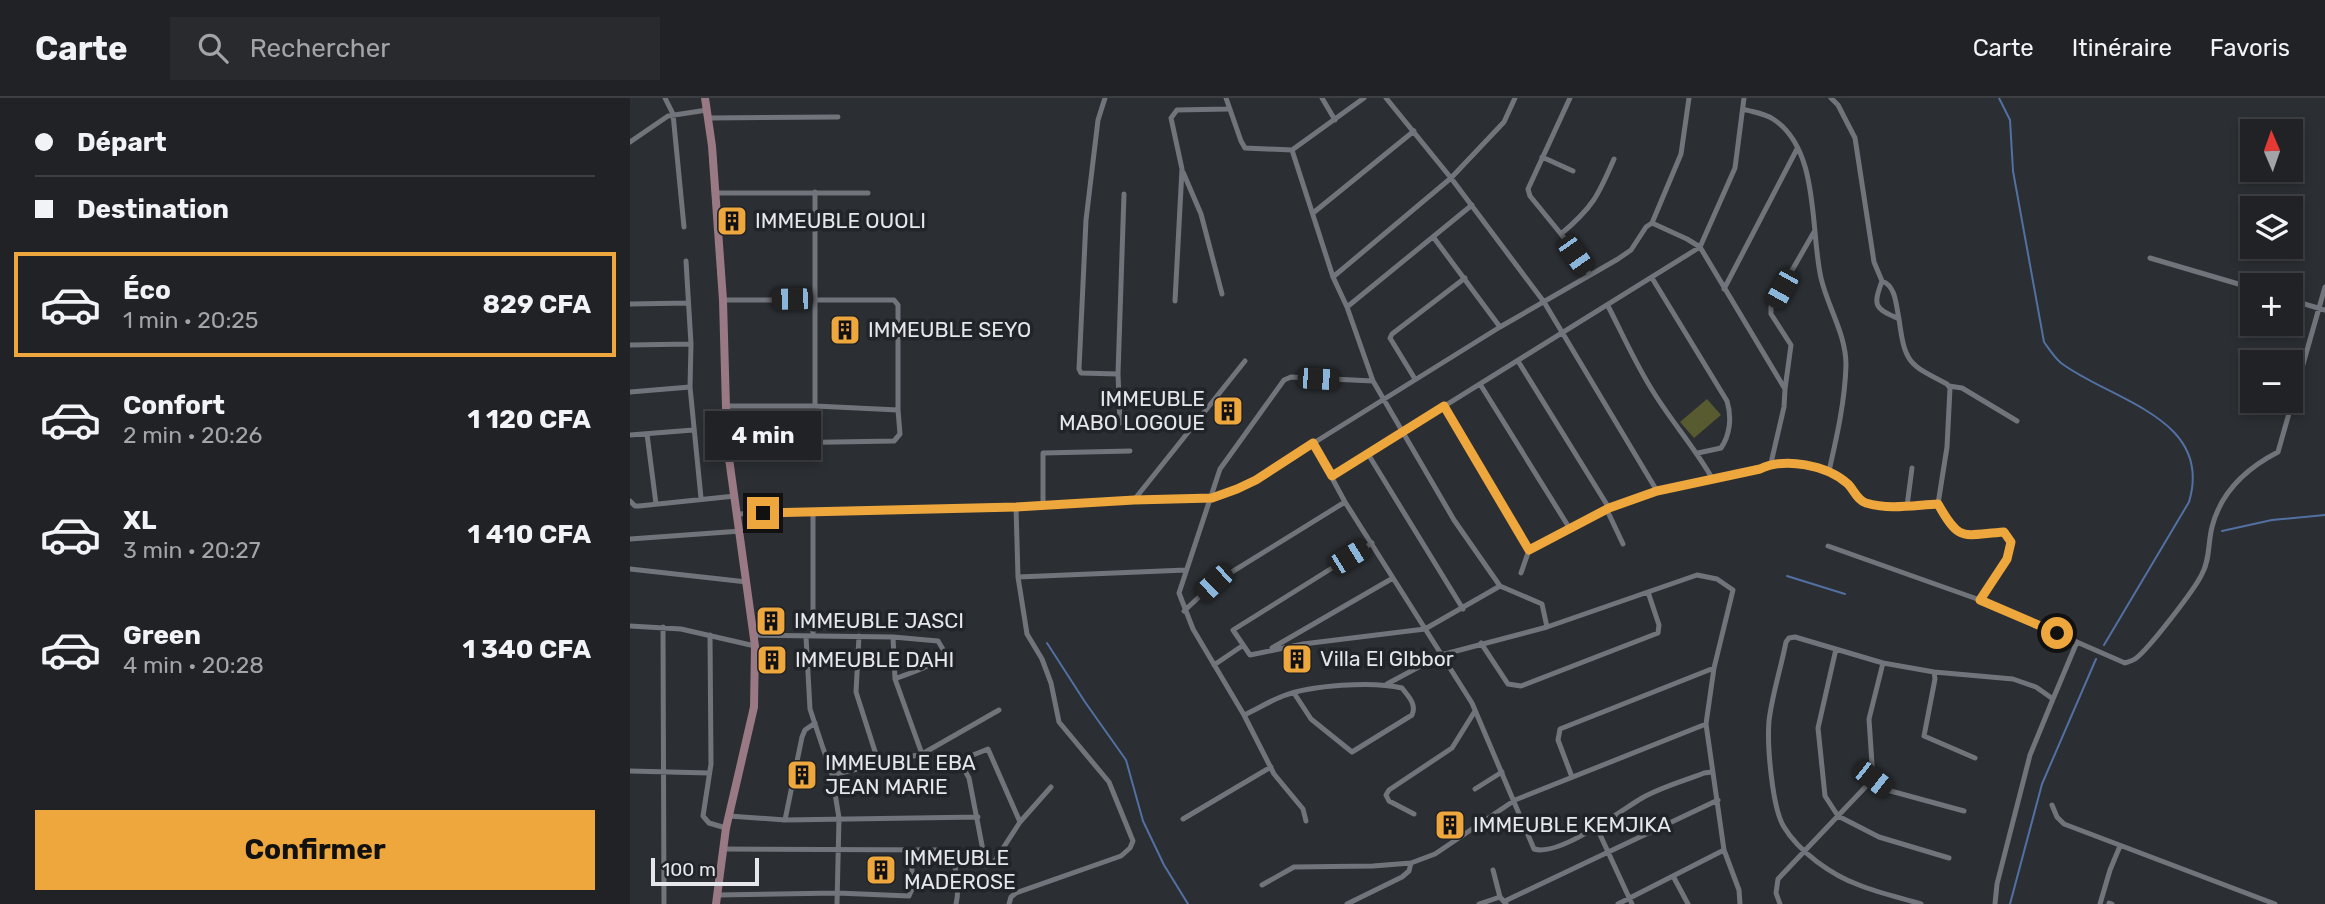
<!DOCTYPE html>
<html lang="fr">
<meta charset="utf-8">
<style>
body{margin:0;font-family:Rubik,sans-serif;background:#282a2e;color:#f1f3f6;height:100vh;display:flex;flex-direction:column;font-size:26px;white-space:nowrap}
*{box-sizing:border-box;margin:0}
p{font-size:23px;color:#a2a4a7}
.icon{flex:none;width:38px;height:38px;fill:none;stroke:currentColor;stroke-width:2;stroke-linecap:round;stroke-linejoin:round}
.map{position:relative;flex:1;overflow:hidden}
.side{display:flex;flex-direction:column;background:#202226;width:630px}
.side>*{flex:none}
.banner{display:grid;align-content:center;height:154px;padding:0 35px;background:#202226}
.needle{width:46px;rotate:358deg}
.fabs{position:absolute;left:1610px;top:21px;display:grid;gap:14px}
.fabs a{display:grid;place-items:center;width:63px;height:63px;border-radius:0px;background:#202226;box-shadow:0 4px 10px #0003,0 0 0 2px #3d3f43;font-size:35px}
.scale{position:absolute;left:21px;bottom:18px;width:108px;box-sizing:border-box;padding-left:7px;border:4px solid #e5e7ea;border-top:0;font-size:19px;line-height:24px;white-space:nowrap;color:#e5e7ea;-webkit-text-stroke:5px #212428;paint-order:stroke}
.end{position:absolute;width:32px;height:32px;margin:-16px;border:9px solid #eea73c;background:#111;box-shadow:0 0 0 4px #111}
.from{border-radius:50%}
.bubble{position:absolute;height:49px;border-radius:0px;background:#202226;box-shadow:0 4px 10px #0003,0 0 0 2px #3d3f43;font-size:23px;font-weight:700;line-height:49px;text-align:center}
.car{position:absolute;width:21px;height:42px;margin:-21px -10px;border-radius:9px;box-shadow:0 0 5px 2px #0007;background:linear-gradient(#222 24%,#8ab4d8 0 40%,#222 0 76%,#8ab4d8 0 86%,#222 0)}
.banner b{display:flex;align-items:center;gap:24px;height:66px;font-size:26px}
.banner b+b{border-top:2px solid #3d3f43}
.banner i{width:18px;height:18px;background:#f1f3f6}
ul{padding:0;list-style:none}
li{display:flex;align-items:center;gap:21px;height:105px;margin:0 14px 10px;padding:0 21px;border:4px solid transparent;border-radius:0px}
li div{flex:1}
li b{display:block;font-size:26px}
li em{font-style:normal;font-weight:700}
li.active{border-color:#eea73c}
li>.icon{width:63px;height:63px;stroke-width:1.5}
.action{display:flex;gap:14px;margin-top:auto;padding:14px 35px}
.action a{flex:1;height:80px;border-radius:0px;background:#eea73c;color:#111;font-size:28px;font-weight:700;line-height:80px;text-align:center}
header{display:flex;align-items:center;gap:42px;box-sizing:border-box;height:98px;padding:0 35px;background:#202226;border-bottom:2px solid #3d3f43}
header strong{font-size:33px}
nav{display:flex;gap:38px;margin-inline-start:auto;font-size:24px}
.search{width:490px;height:63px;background:#282a2e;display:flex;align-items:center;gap:18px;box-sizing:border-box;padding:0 24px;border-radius:0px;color:#a2a4a7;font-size:26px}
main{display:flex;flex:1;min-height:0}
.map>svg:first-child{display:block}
</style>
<header>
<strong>Carte</strong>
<div class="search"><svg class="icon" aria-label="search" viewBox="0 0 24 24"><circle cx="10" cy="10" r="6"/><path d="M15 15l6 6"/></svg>Rechercher</div>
<nav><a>Carte</a><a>Itinéraire</a><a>Favoris</a></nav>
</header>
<main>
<section class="side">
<div class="banner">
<b><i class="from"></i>Départ</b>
<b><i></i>Destination</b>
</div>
<ul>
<li class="active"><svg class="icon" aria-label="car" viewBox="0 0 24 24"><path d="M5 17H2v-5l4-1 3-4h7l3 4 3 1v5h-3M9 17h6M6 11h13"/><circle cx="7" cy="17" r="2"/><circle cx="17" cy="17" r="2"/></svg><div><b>Éco</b><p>1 min · 20:25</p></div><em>829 CFA</em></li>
<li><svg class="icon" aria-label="car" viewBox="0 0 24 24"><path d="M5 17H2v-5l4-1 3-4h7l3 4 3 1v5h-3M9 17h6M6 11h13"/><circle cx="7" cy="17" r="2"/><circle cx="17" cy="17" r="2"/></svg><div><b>Confort</b><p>2 min · 20:26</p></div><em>1 120 CFA</em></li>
<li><svg class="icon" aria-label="car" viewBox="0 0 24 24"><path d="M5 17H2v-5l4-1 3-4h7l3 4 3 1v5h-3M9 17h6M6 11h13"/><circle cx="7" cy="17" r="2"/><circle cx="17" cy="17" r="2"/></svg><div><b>XL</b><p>3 min · 20:27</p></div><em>1 410 CFA</em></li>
<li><svg class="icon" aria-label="car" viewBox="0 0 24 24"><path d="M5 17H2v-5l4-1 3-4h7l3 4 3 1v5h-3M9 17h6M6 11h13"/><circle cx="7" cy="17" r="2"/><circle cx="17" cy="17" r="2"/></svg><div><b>Green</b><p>4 min · 20:28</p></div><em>1 340 CFA</em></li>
</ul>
<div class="action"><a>Confirmer</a></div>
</section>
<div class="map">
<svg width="1695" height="806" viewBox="0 0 1695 806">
<rect width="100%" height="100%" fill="#2b2e32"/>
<!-- green -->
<path fill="#585a2f" d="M1077,301L1091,317L1064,340L1050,324Z"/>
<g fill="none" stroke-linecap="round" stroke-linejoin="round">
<!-- stream -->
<path stroke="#5270a2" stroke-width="2" d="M1369,0L1380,22L1383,73L1414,244C1419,251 1424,259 1431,265C1482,303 1584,320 1559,404L1474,547
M1592,433L1642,422L1695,417
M1157,478L1215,496
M417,545L455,604L496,662L513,723L534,767L558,806
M1380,806L1412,686L1466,561"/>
<!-- street -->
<path stroke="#71747a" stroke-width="5" d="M35,0L43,16L54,129
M475,0L468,22L456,122L449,271L451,275L488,276
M596,0L611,43L615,50L662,52L734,0
M692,0L705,22
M756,0L821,80L914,204L1027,393
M940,0L898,91L900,98L931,136L960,177
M1201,0L1208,7L1225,40L1244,164L1252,183C1243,208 1244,210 1269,221C1275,265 1278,266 1317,286L1320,290L1317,349L1308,406L1322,430L1334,437L1374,434L1381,444L1377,461L1350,502
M79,20L208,19
M0,44L38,18L77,12
M662,52L703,179L717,209L743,283L824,422L870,488L912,506L917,529
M912,59L943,73
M553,74L571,116L592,196
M85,95H238
M683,115L784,33
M1022,125L1057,141L1070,149L1155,291L1154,309L1141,365
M931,136C963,109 968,98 984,61
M804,140L870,229
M1520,160L1622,190
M56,163L61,246L60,289L71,400
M703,179L821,80L874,24L885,0
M1022,180L1097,303C1102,319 1100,337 1091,350L1068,355
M1252,183C1266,188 1266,207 1269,221
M1094,191L1167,51
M93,202H264L268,207V312L270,336L264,343L97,346
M1661,202L1695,212
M545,203L552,71L541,20L547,12L598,11
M0,206L58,205
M978,208C993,237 1006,267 1024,295C1042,324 1065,350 1082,380
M717,209L842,107
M0,247L61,246
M888,263L979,410
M785,281L760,240L762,236L835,180
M850,286L940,431
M1319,288L1332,290L1387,323
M1155,291L1161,247L1141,216V209L1184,134
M0,294L60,289
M96,308H185L268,312
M185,308V94
M814,308L899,452
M490,325L488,276L494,96
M17,336L26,406
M0,337L63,332
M683,345L715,404L842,605L904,751C929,759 990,713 1012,700C1031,689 1054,683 1074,675L1082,674
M738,356L833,511
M1199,373L1217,385L1230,402L1236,405L1254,408L1308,406
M702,378L1070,149L1105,70L1114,0
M504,402L615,263
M0,403L5,408H9L105,398
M413,407V355L500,353
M1277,408L1282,370
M977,412L993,446
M183,415V537
M108,416L386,409L504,402L582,400L608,392L870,229L988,161L1001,152L1016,129L1022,125L1051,56L1059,0
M0,441L111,433
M742,445L603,532L620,557L673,546L795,531L870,488
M1198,448L1350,502L1495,565C1498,564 1502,563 1505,561C1518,552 1565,491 1572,476C1580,462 1578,444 1582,429C1591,393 1617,370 1648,354L1695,189
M0,471L117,484
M891,475L899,452L979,410L1027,393L1130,371C1154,359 1174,370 1199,373C1207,338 1215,303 1216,267C1216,236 1198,210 1191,180C1180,132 1190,51 1143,21C1134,15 1122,14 1113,11
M388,479L556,472
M554,513L584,485L715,404
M0,528L51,531L125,548
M33,529L34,806
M80,537L81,666L73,718L79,725L96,730
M123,537L263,539L308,543L314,553C308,568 279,575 265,581L263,539
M229,538L226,594L249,666
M176,539L180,611L202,677L209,720L207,806
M851,545L878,586L891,588L1028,535L1029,527L1018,494
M642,550L763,480
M1206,551L1188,630L1195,698L1208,718L1249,739L1319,760
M584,567L612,548
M1304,574L1383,581L1406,589L1423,601L1400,657L1367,786L1365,806
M265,581L292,656
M757,586L811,557L917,529L1067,477L1087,481L1103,492L1084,570L1076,626L1094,752L1109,792L1110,806
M1423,601L1447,544
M614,617C627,611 640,603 653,598C681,587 743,583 772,590C778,598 787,606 782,617L722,654L681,621L664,595
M0,673L79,675
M202,677L292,656L369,612
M942,679L928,642L930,631L1084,570
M1243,681L1257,692L1334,713
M845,691L872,674
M1422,707L1427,719L1434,726L1645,806
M784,716L759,703L756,697L759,692L822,650L845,613
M99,718L155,722L348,719
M553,721L641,669
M155,722L172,639L175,632L185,625
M676,723L673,711L644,676L614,617L563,531L549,495L590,371L654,282L661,279L743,283
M390,724L358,651L333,661L331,666L339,680L356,768L362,767L390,724L421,689
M967,730L1002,806
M93,751L315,752L320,753C326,768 330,790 326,806
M863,772L870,799L876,806
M1043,778L1058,806
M632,787L664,769L743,768L781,765L805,756L885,702L1076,626
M87,797L207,795L279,798L282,791V752
M875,803L1088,702
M1479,805L1482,806
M379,806L381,799L386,795L491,758L500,750L503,743L479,684L429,624L421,585L412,561L397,536L388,479L386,409
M717,806L772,779L779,773L781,765
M849,806L870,799
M988,806L1094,752
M1150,806L1146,795L1148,781L1243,681L1239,621L1253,565
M1291,806C1271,800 1249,795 1229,787C1202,777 1169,754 1154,729C1142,710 1137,646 1139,623C1142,597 1151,570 1156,544L1159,540L1165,539L1253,565L1304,574L1305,581L1294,638L1345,660
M1470,806L1480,772L1490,748"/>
<!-- secondary -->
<path stroke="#997983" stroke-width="8" d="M75,0L82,48L93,202L97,346L125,548L124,609L96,730L86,806"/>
</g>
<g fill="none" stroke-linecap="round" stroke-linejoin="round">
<!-- route -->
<path stroke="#eea73c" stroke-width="9" d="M133,415L386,409L504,402L582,400L607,391L626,382L683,345L702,378L814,308L899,452L979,410L1027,393L1130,371C1155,359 1197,367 1218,386C1224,392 1227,402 1236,405C1259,412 1285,407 1308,406C1330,445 1332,437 1374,434L1381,444L1377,461L1350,502L1427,535"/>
</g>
<!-- icons -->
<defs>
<g id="building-square" transform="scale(1.575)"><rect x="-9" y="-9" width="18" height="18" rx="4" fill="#eea73c" stroke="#212428"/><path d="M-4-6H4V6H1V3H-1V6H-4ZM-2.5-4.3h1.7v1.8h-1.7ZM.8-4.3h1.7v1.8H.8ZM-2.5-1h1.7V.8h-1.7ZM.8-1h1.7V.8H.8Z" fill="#111"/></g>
</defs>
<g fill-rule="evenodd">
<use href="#building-square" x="102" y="123"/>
<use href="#building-square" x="215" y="232"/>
<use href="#building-square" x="598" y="313"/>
<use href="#building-square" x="141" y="523"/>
<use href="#building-square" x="667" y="561"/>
<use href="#building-square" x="142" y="562"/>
<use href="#building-square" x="172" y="677"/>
<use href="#building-square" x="820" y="727"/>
<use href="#building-square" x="251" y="772"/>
</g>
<g text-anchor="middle" stroke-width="7" stroke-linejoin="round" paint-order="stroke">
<!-- poi labels -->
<g font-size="21" fill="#e5e7ea" stroke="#212428" text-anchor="start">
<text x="125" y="130">IMMEUBLE OUOLI</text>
<text x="238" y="239">IMMEUBLE SEYO</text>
<text x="575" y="308" text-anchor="end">IMMEUBLE<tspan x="575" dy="24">MABO LOGOUE</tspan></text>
<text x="164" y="530">IMMEUBLE JASCI</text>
<text x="690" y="568">Villa El GIbbor</text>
<text x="165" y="569">IMMEUBLE DAHI</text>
<text x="195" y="672">IMMEUBLE EBA<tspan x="195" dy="24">JEAN MARIE</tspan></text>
<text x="843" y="734">IMMEUBLE KEMJIKA</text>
<text x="274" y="767">IMMEUBLE<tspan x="274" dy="24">MADEROSE</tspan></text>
</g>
</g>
</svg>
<div class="fabs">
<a><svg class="needle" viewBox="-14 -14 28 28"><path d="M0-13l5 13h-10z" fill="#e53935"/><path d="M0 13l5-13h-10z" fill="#a2a4a7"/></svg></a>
<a><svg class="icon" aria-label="layers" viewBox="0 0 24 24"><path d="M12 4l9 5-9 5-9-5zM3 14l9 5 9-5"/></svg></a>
<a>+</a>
<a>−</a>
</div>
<div class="scale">100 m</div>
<i class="end from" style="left:1427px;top:535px"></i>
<i class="end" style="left:133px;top:415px"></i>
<div class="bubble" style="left:75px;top:313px;width:116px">4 min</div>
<i class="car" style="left:945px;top:157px;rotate:145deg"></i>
<i class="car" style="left:1152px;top:191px;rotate:209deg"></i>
<i class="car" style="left:162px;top:201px;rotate:269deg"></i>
<i class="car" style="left:688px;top:281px;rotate:93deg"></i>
<i class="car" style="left:719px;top:459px;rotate:58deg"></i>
<i class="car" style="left:584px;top:485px;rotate:227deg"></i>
<i class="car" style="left:1243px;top:681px;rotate:128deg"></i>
</div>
</main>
